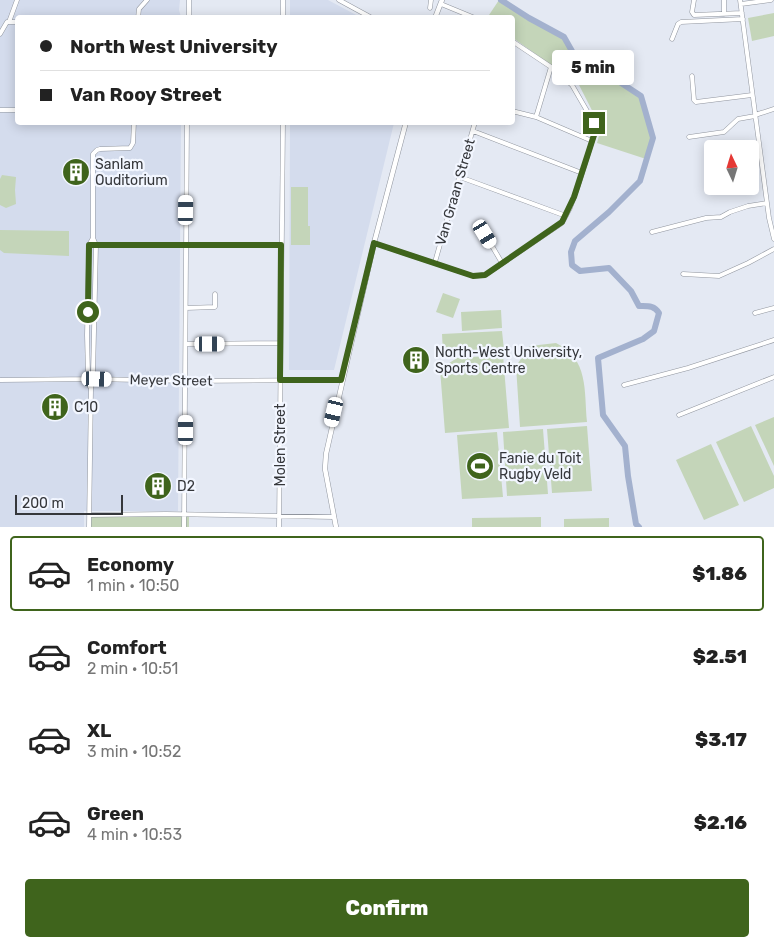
<!DOCTYPE html>
<meta charset="utf-8">
<style>
body{margin:0;font-family:Rubik,sans-serif;background:#f6f6f6;color:#222;height:100vh;display:flex;flex-direction:column;font-size:19px;white-space:nowrap}
*{box-sizing:border-box;margin:0}
p{font-size:16px;color:#767676}
.icon{flex:none;width:28px;height:28px;fill:none;stroke:currentColor;stroke-width:2;stroke-linecap:round;stroke-linejoin:round}
.map{position:relative;height:527px;overflow:hidden}
.details{display:flex;flex-direction:column;background:#fff;flex:1}
.details>*{flex:none}
.hud{position:absolute;left:15px;top:15px;width:500px;height:110px;border-radius:5px;box-shadow:0 2px 12px #0003;display:grid;align-content:center;height:110px;padding:0 25px;background:#fff}
.needle{width:32px;rotate:356deg}
.controls{position:absolute;left:704px;top:140px;display:grid;gap:10px}
.controls a{display:grid;place-items:center;width:55px;height:55px;border-radius:5px;background:#fff;box-shadow:0 2px 12px #0003;font-size:25px}
.scale{position:absolute;left:15px;bottom:12px;width:108px;box-sizing:border-box;padding-left:5px;border:2px solid #35373b;border-top:0;font-size:14px;line-height:18px;white-space:nowrap;color:#35373b;-webkit-text-stroke:4px #f2f6ff;paint-order:stroke}
.end{position:absolute;width:22px;height:22px;margin:-11px;border:6px solid #3f641c;background:#fff;box-shadow:0 0 0 2px #fff}
.from{border-radius:50%}
.bubble{position:absolute;height:35px;border-radius:5px;background:#fff;box-shadow:0 2px 12px #0003;font-size:16px;font-weight:800;line-height:35px;text-align:center}
.car{position:absolute;width:15px;height:30px;margin:-15px -8px;border-radius:6px;box-shadow:0 0 4px 1px #0007;background:linear-gradient(#fff 24%,#345 0 40%,#fff 0 76%,#345 0 86%,#fff 0)}
.hud b{display:flex;align-items:center;gap:18px;height:48px;font-size:19px}
.hud b+b{border-top:1px solid #e0e0e0}
.hud i{width:12px;height:12px;background:#222}
ul{padding:9px 0 0;list-style:none}
li{display:flex;align-items:center;gap:15px;height:75px;margin:0 10px 8px;padding:0 15px;border:2px solid transparent;border-radius:5px}
li div{flex:1}
li b{display:block;font-size:19px}
li em{font-style:normal;font-weight:800}
li.active{border-color:#3f641c}
li>.icon{width:45px;height:45px;stroke-width:1.5}
.action{display:flex;gap:10px;margin-top:auto;padding:10px 25px}
.action a{flex:1;height:58px;border-radius:5px;background:#3f641c;color:#fff;font-size:20px;font-weight:800;line-height:58px;text-align:center}
.map>svg:first-child{display:block}
</style>
<div class="map">
<svg width="774" height="527" viewBox="0 0 774 527">
<rect width="100%" height="100%" fill="#e4e9f3"/>
<!-- built -->
<path fill="#d4dced" d="M0,0H180L179,10L181,17L18,18V122L181,123L178,511H84V527H0Z
M290,0H328L360,17H290Z
M290,123H394L334,370H289Z"/>
<!-- green -->
<path fill="#c4d5b9" d="M499,0L529,18L564,37L581,67L606,73L641,96L653,138L646,159L597,143L601,128L579,85L513,38L512,18H487Z
M774,13V36L752,41L748,18Z
M2,175L16,177L15,190L16,204L6,208L0,205V179Z
M291,187H308V226H310V245H291Z
M0,230L69,231V256L4,253L0,250Z
M443,293L460,299L453,318L436,312Z
M501,310L502,328L462,331L461,312Z
M502,331L504,350L443,354L442,334Z
M556,343C589,359 584,391 587,422L520,427L516,366L530,346Z
M503,355L509,428L445,433L440,369L457,358Z
M774,417V466L755,425Z
M587,426L592,491L552,493L547,429Z
M751,426L774,476V488L744,502L716,442Z
M543,429L548,494L507,496L503,432Z
M497,432L503,497L462,499L457,435Z
M711,444L739,505L704,520L676,460Z
M91,514H189V527H91Z
M541,517V527H472V518Z
M609,518V527H564V519Z"/>
<g fill="none" stroke-linecap="round" stroke-linejoin="round">
<!-- river -->
<path stroke="#a3b1ce" stroke-width="6" d="M501,0L529,18L564,37L581,67L606,73L641,96L653,138L640,181L609,212L575,241L571,252L572,265L580,271L609,268L631,291L639,306C648,306 654,305 659,313L654,331L643,339L598,358L603,415L625,446L628,476L636,524L639,527"/>
<!-- minor casing -->
<g stroke="#90959e" stroke-width="5">
<path id="minor" d="M339,0L372,18
M694,0L692,12L694,15L742,13
M724,0V14
M740,0L769,218L774,239
M441,4L475,18
M741,4L771,0
M430,8L431,0
M138,18L139,9L147,0
M189,18V0
M283,18V0
M9,22L17,0
M0,34L7,22H18
M672,39L678,24L681,22L743,19
M692,76L694,100L696,102L752,95
M0,110H18
M512,111L536,117L592,141
M755,115L774,109
M536,117L551,67
M473,131L582,173
M689,137L724,132L738,119L755,116
M460,177L566,216
M652,232L706,218L721,217L730,212L748,206L767,203
M485,234L502,263
M374,243L473,276L485,275L491,271L562,223L570,208L578,186L595,132L594,123L572,85L551,67L512,41
M89,245H281
M435,262L475,122
M683,274L719,276L748,263L774,249
M186,308L215,307V294
M755,313L774,308
M186,344L280,343
M0,380L93,379L186,381L341,380
M624,385L688,368L774,340
M90,387L88,374L87,335L89,245L93,238
M679,415L774,377
M89,515L166,514L334,517
M89,527L91,389L93,374L96,245L93,238V154L97,150L100,149L130,148L133,143L134,122
M184,527L187,122
M279,527L283,122"/>
</g>
<!-- major casing -->
<g stroke="#90959e" stroke-width="5.5">
<path id="major" d="M435,18L442,0
M336,527L325,469L326,454L374,243L406,122"/>
</g>
<!-- minor -->
<use href="#minor" stroke="#fff" stroke-width="4"/>
<!-- major -->
<use href="#major" stroke="#fff" stroke-width="4.5"/>
</g>
<g fill="none" stroke-linecap="round" stroke-linejoin="round">
<!-- route -->
<path stroke="#3f641c" stroke-width="6" d="M88,312L89,245H281L280,380H341L374,243L473,276L485,275L562,222L574,197L595,132L594,123"/>
</g>
<!-- icons -->
<defs>
<g id="building-disc" transform="scale(1.4375)"><circle r="9.5" fill="#3f641c" stroke="#f2f6ff"/><path d="M-4-6H4V6H1V3H-1V6H-4ZM-2.5-4.3h1.7v1.8h-1.7ZM.8-4.3h1.7v1.8H.8ZM-2.5-1h1.7V.8h-1.7ZM.8-1h1.7V.8H.8Z" fill="#fff"/></g>
<g id="stadium-disc" transform="scale(1.4375)"><circle r="9.5" fill="#3f641c" stroke="#f2f6ff"/><path d="M0-5a6.5 5 0 1 0 0 10a6.5 5 0 1 0 0-10ZM-3.5-1.8h7v3.6h-7Z" fill="#fff"/></g>
</defs>
<g fill-rule="evenodd">
<use href="#building-disc" x="76" y="172"/>
<use href="#building-disc" x="416" y="360"/>
<use href="#building-disc" x="55" y="407"/>
<use href="#stadium-disc" x="480" y="466"/>
<use href="#building-disc" x="158" y="486"/>
</g>
<g text-anchor="middle" stroke-width="4.5" stroke-linejoin="round" paint-order="stroke">
<!-- poi labels -->
<g font-size="14" fill="#35373b" stroke="#f2f6ff" text-anchor="start">
<text x="95" y="169">Sanlam<tspan x="95" dy="16">Ouditorium</tspan></text>
<text x="435" y="357">North-West University,<tspan x="435" dy="16">Sports Centre</tspan></text>
<text x="74" y="412">C10</text>
<text x="499" y="463">Fanie du Toit<tspan x="499" dy="16">Rugby Veld</tspan></text>
<text x="177" y="491">D2</text>
</g>
<!-- street labels -->
<g font-size="14" fill="#35373b" stroke="#f2f6ff">
<text transform="translate(455 192) rotate(-74)" y="5">Van Graan Street</text>
<text transform="translate(171 380) rotate(1)" y="5">Meyer Street</text>
<text transform="translate(280 445) rotate(-90)" y="5">Molen Street</text>
</g>
</g>
</svg>
<div class="controls">
<a><svg class="needle" viewBox="-14 -14 28 28"><path d="M0-13l5 13h-10z" fill="#e53935"/><path d="M0 13l5-13h-10z" fill="#767676"/></svg></a>
</div>
<div class="scale">200 m</div>
<i class="end from" style="left:88px;top:312px"></i>
<i class="end" style="left:594px;top:123px"></i>
<div class="bubble" style="left:552px;top:50px;width:82px">5 min</div>
<i class="car" style="left:186px;top:210px;rotate:1deg"></i>
<i class="car" style="left:485px;top:234px;rotate:149deg"></i>
<i class="car" style="left:210px;top:344px;rotate:90deg"></i>
<i class="car" style="left:97px;top:379px;rotate:92deg"></i>
<i class="car" style="left:334px;top:412px;rotate:193deg"></i>
<i class="car" style="left:186px;top:430px;rotate:0deg"></i>
<div class="hud">
<b><i class="from"></i>North West University</b>
<b><i></i>Van Rooy Street</b>
</div>
</div>
<section class="details">
<ul>
<li class="active"><svg class="icon" aria-label="car" viewBox="0 0 24 24"><path d="M5 17H2v-5l4-1 3-4h7l3 4 3 1v5h-3M9 17h6M6 11h13"/><circle cx="7" cy="17" r="2"/><circle cx="17" cy="17" r="2"/></svg><div><b>Economy</b><p>1 min · 10:50</p></div><em>$1.86</em></li>
<li><svg class="icon" aria-label="car" viewBox="0 0 24 24"><path d="M5 17H2v-5l4-1 3-4h7l3 4 3 1v5h-3M9 17h6M6 11h13"/><circle cx="7" cy="17" r="2"/><circle cx="17" cy="17" r="2"/></svg><div><b>Comfort</b><p>2 min · 10:51</p></div><em>$2.51</em></li>
<li><svg class="icon" aria-label="car" viewBox="0 0 24 24"><path d="M5 17H2v-5l4-1 3-4h7l3 4 3 1v5h-3M9 17h6M6 11h13"/><circle cx="7" cy="17" r="2"/><circle cx="17" cy="17" r="2"/></svg><div><b>XL</b><p>3 min · 10:52</p></div><em>$3.17</em></li>
<li><svg class="icon" aria-label="car" viewBox="0 0 24 24"><path d="M5 17H2v-5l4-1 3-4h7l3 4 3 1v5h-3M9 17h6M6 11h13"/><circle cx="7" cy="17" r="2"/><circle cx="17" cy="17" r="2"/></svg><div><b>Green</b><p>4 min · 10:53</p></div><em>$2.16</em></li>
</ul>
<div class="action"><a>Confirm</a></div>
</section>
